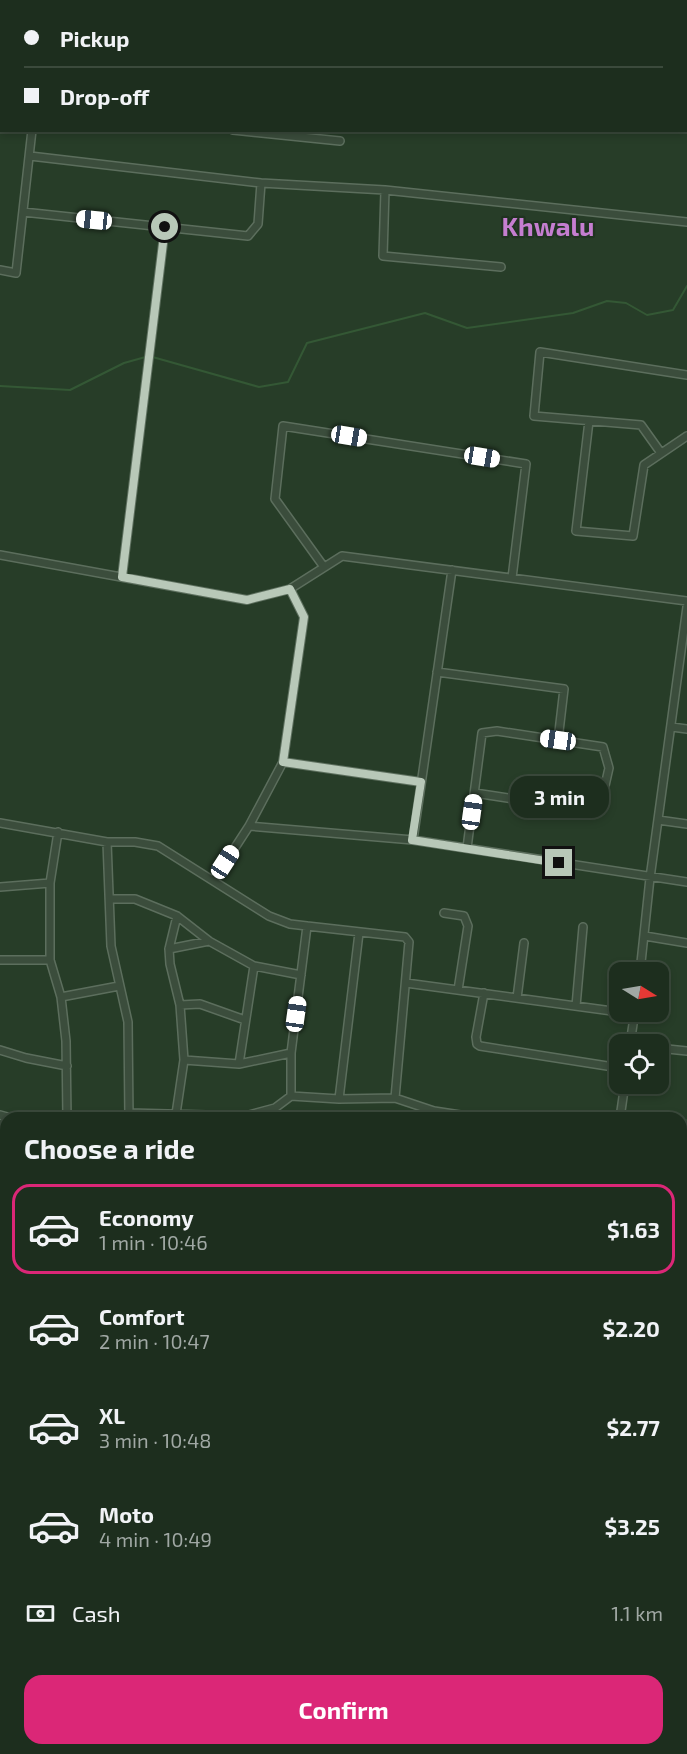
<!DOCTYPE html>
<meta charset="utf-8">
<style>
body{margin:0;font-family:"Exo 2",sans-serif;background:#2a3a2b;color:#f1f3f6;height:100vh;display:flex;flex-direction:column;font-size:22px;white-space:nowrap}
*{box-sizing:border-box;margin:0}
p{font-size:20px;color:#a0a8a4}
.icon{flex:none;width:33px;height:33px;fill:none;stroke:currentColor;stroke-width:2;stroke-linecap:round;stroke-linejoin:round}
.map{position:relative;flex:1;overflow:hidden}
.details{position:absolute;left:0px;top:1112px;width:687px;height:644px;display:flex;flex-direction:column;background:#1d2e1e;border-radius:18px 18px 0 0;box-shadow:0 3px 9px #0003,0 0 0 2px #3b4a3c}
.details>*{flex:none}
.hud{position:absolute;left:0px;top:0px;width:687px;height:132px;box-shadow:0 3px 9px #0003,0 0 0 2px #3b4a3c;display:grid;align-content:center;height:132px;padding:0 24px;background:#1d2e1e}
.needle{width:39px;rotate:101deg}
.controls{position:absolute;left:609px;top:962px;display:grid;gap:12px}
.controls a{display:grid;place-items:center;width:60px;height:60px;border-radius:12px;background:#1d2e1e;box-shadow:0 3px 9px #0003,0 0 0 2px #3b4a3c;font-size:30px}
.end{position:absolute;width:27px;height:27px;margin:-14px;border:8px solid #b8c8b8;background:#111;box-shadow:0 0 0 3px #111}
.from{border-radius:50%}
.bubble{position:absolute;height:42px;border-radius:18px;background:#1d2e1e;box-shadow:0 3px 9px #0003,0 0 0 2px #3b4a3c;font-size:20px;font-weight:700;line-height:42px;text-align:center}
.car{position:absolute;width:18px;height:36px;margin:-18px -9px;border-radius:8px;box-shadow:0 0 4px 2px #0007;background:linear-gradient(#fff 24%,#345 0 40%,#fff 0 76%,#345 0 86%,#fff 0)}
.hud b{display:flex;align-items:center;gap:21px;height:57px;font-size:22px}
.hud b+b{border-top:2px solid #3b4a3c}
.hud i{width:15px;height:15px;background:#f1f3f6}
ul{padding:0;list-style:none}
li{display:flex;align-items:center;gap:18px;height:90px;margin:0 12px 9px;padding:0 12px;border:3px solid transparent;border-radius:18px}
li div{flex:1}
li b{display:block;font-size:22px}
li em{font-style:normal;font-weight:700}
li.selected{border-color:#db2777}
li>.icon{width:54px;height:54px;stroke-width:1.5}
h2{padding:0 24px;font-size:27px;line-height:72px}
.pay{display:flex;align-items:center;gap:15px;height:66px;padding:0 24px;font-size:22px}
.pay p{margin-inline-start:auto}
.button{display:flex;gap:12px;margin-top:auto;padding:12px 24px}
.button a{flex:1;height:69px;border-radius:18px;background:#db2777;color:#fff;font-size:24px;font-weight:700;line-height:69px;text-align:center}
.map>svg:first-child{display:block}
</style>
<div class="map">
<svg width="687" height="1754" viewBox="0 0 687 1754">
<rect width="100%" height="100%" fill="#273d28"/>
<!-- green -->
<path fill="#454c36" d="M681,1416L687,1417V1509L681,1508Z"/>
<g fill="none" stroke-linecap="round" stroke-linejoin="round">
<!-- stream -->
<path stroke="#345835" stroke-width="2" d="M0,386L70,390L124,363L149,356L259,387L288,382L307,343L425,313L467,328L573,313L607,301L626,303L647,315L673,310L687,286
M681,1125L687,1120
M0,1237H6"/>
<!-- minor casing -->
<g stroke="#5c6e5d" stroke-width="10">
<path id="minor" d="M84,2V0
M148,2V0
M216,2V0
M358,2V0
M0,44H2
M0,107L2,108
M233,130L340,141
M30,156L261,183L385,190L687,222
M385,190L383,256L501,267
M23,212L248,236L258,224L261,183
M0,270L16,273L32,130
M589,421L576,531L633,536L644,465L687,436
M661,453L641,425L534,416L540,352L687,375
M0,555L247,600L290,589L342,556L687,601
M324,567L275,499L283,426L526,464L512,578
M122,577L165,227
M290,589L304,617L283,762L421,782
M437,672L564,689L558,740
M672,727L687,729
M658,820L687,824
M0,823L107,842H135L158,846L269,916L290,924L307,926L405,937L409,942L395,1098L339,1099L291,1096L275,1108L245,1116L129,1113
M249,826L283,762
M58,832L50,883V960L61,997L66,1041L67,1118
M413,840L452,570
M107,842L111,946L128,1022L129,1118
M467,848L482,733L497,731L603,747L609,768L599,812L475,793
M214,880L249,826L413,840L687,882
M0,887L50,883
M110,899H135L177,916L209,941L254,966L301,975
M444,913L464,916L468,926L458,990
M645,936L687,943
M169,949L209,941
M0,960H50
M640,972L650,878L687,607
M406,983L634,1014
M484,993L476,1037L477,1044L480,1046L620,1068
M61,997L119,986
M517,998L524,943
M180,1005L200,1004L245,1020
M576,1006L583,927
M630,1044L635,1011
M658,1048L687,1051
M0,1050L26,1058L67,1066
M184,1060L239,1064L291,1053
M239,1064L254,966
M291,1096V1053L307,926
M395,1098L434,1111L480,1118
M339,1099L359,933
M176,1114L184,1060L180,1005L170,964L169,949L177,916
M0,1115L11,1118
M620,1118L625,1083
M681,1155L687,1158
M0,1169L6,1170
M0,1293L6,1294
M6,1307L0,1339L2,1344L6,1346"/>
</g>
<!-- tertiary casing -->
<g stroke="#5c6e5d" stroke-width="11">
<path id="tertiary" d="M0,1505H6
M681,1581L687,1571
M468,1749L477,1754
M536,1754L539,1749"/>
</g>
<!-- minor -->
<use href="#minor" stroke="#3b4d3c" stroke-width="7"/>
<!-- tertiary -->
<use href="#tertiary" stroke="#3b4d3c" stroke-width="8"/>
</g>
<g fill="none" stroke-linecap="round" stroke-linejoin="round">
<!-- route -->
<path stroke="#b8c8b8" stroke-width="8" d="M165,227L122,577L247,600L290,589L304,617L283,762L421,782L412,840L559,863"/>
</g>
<g text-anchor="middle" stroke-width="4.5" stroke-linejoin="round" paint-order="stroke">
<!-- district labels -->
<g font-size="26" font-weight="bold" fill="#c57ed0" stroke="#203321">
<text x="548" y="236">Khwalu</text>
</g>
</g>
</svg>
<div class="controls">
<a><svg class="needle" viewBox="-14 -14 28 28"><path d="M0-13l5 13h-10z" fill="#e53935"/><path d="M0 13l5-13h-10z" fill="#a0a8a4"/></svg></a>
<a><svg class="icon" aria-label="locate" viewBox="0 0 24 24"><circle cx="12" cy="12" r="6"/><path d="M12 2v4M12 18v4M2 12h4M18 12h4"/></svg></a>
</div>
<i class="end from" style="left:165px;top:227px"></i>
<i class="end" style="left:559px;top:863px"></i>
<div class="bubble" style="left:510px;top:776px;width:99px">3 min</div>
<i class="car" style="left:94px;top:220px;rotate:276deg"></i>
<i class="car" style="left:349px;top:436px;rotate:99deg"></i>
<i class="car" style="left:482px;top:457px;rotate:99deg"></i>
<i class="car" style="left:558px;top:740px;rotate:278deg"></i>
<i class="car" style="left:472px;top:812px;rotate:8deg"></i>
<i class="car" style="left:225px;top:862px;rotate:33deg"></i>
<i class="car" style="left:296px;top:1014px;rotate:8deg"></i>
<div class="hud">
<b><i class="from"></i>Pickup</b>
<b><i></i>Drop-off</b>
</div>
<section class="details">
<h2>Choose a ride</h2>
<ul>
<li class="selected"><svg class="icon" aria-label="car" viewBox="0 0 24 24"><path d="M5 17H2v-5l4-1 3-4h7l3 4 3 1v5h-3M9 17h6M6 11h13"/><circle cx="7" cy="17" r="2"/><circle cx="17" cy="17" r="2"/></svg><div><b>Economy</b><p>1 min · 10:46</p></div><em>$1.63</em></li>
<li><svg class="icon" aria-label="car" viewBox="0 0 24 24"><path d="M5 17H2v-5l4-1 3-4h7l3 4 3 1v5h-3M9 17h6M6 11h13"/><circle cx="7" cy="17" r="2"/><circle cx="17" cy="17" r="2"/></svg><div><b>Comfort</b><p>2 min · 10:47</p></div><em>$2.20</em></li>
<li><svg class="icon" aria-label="car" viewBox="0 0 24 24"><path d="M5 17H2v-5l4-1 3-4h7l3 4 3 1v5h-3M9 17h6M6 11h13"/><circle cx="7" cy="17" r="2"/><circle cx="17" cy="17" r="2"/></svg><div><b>XL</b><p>3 min · 10:48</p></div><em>$2.77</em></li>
<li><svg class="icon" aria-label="car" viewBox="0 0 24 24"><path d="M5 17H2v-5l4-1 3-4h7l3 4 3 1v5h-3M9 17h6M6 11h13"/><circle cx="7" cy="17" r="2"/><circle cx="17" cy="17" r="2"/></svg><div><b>Moto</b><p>4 min · 10:49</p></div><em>$3.25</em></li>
</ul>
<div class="pay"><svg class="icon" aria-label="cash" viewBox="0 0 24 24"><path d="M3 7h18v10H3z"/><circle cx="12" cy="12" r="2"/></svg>Cash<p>1.1 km</p></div>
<div class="button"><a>Confirm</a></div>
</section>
</div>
